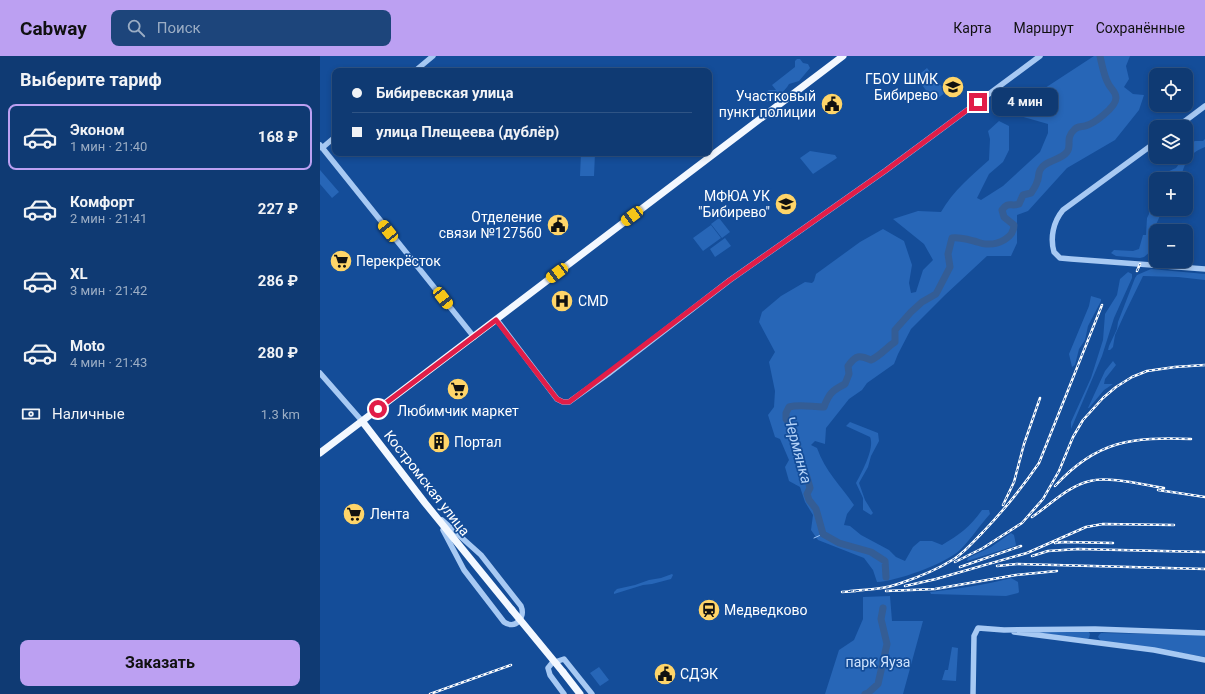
<!DOCTYPE html>
<html lang="ru">
<meta charset="utf-8">
<style>
body{margin:0;font-family:Roboto,sans-serif;background:#1d457b;color:#f1f3f6;height:100vh;display:flex;flex-direction:column;font-size:15px;white-space:nowrap}
*{box-sizing:border-box;margin:0}
p{font-size:13px;color:#9badc4}
.icon{flex:none;width:22px;height:22px;fill:none;stroke:currentColor;stroke-width:2;stroke-linecap:round;stroke-linejoin:round}
.map{position:relative;flex:1;overflow:hidden}
.drawer{display:flex;flex-direction:column;background:#0f3a73;width:320px}
.drawer>*{flex:none}
.hud{position:absolute;left:12px;top:12px;width:380px;height:88px;border-radius:8px;box-shadow:0 2px 6px #0003,0 0 0 1px #2f5485;display:grid;align-content:center;height:88px;padding:0 20px;background:#0f3a73}
.tools{position:absolute;left:829px;top:12px;display:grid;gap:8px}
.tools a{display:grid;place-items:center;width:44px;height:44px;border-radius:8px;background:#0f3a73;box-shadow:0 2px 6px #0003,0 0 0 1px #2f5485;font-size:20px}
.end{position:absolute;width:18px;height:18px;margin:-9px;border:5px solid #e11d48;background:#fff;box-shadow:0 0 0 2px #fff}
.from{border-radius:50%}
.bubble{position:absolute;height:28px;border-radius:8px;background:#0f3a73;box-shadow:0 2px 6px #0003,0 0 0 1px #2f5485;font-size:13px;font-weight:700;line-height:28px;text-align:center}
.car{position:absolute;width:12px;height:24px;margin:-12px -6px;border-radius:5px;box-shadow:0 0 3px 1px #0007;background:linear-gradient(#f5c518 24%,#345 0 40%,#f5c518 0 76%,#345 0 86%,#f5c518 0)}
.hud b{display:flex;align-items:center;gap:14px;height:38px;font-size:15px}
.hud b+b{border-top:1px solid #2f5485}
.hud i{width:10px;height:10px;background:#f1f3f6}
ul{padding:0;list-style:none}
li{display:flex;align-items:center;gap:12px;height:66px;margin:0 8px 6px;padding:0 12px;border:2px solid transparent;border-radius:8px}
li div{flex:1}
li b{display:block;font-size:15px}
li em{font-style:normal;font-weight:700}
li.selected{border-color:#bca0f2}
li>.icon{width:36px;height:36px;stroke-width:1.5}
h2{padding:0 20px;font-size:18px;line-height:48px}
.pay{display:flex;align-items:center;gap:10px;height:44px;padding:0 20px;font-size:15px}
.pay p{margin-inline-start:auto}
.action{display:flex;gap:8px;margin-top:auto;padding:8px 20px}
.action a{flex:1;height:46px;border-radius:8px;background:#bca0f2;color:#111;font-size:16px;font-weight:700;line-height:46px;text-align:center}
header{display:flex;align-items:center;gap:24px;box-sizing:border-box;height:56px;padding:0 20px;background:#bca0f2;color:#111}
header strong{font-size:19px}
nav{display:flex;gap:22px;margin-inline-start:auto;font-size:14px}
.search{width:280px;height:36px;background:#1d457b;display:flex;align-items:center;gap:10px;box-sizing:border-box;padding:0 14px;border-radius:8px;color:#9badc4;font-size:15px}
main{display:flex;flex:1;min-height:0}
.map>svg:first-child{display:block}
</style>
<header>
<strong>Cabway</strong>
<div class="search"><svg class="icon" aria-label="search" viewBox="0 0 24 24"><circle cx="10" cy="10" r="6"/><path d="M15 15l6 6"/></svg>Поиск</div>
<nav><a>Карта</a><a>Маршрут</a><a>Сохранённые</a></nav>
</header>
<main>
<section class="drawer">
<h2>Выберите тариф</h2>
<ul>
<li class="selected"><svg class="icon" aria-label="car" viewBox="0 0 24 24"><path d="M5 17H2v-5l4-1 3-4h7l3 4 3 1v5h-3M9 17h6M6 11h13"/><circle cx="7" cy="17" r="2"/><circle cx="17" cy="17" r="2"/></svg><div><b>Эконом</b><p>1 мин · 21:40</p></div><em>168 ₽</em></li>
<li><svg class="icon" aria-label="car" viewBox="0 0 24 24"><path d="M5 17H2v-5l4-1 3-4h7l3 4 3 1v5h-3M9 17h6M6 11h13"/><circle cx="7" cy="17" r="2"/><circle cx="17" cy="17" r="2"/></svg><div><b>Комфорт</b><p>2 мин · 21:41</p></div><em>227 ₽</em></li>
<li><svg class="icon" aria-label="car" viewBox="0 0 24 24"><path d="M5 17H2v-5l4-1 3-4h7l3 4 3 1v5h-3M9 17h6M6 11h13"/><circle cx="7" cy="17" r="2"/><circle cx="17" cy="17" r="2"/></svg><div><b>XL</b><p>3 мин · 21:42</p></div><em>286 ₽</em></li>
<li><svg class="icon" aria-label="car" viewBox="0 0 24 24"><path d="M5 17H2v-5l4-1 3-4h7l3 4 3 1v5h-3M9 17h6M6 11h13"/><circle cx="7" cy="17" r="2"/><circle cx="17" cy="17" r="2"/></svg><div><b>Moto</b><p>4 мин · 21:43</p></div><em>280 ₽</em></li>
</ul>
<div class="pay"><svg class="icon" aria-label="cash" viewBox="0 0 24 24"><path d="M3 7h18v10H3z"/><circle cx="12" cy="12" r="2"/></svg>Наличные<p>1.3 km</p></div>
<div class="action"><a>Заказать</a></div>
</section>
<div class="map">
<svg width="885" height="638" viewBox="0 0 885 638">
<rect width="100%" height="100%" fill="#144d99"/>
<!-- green -->
<path fill="#2766b7" d="M774,0H810L806,10L809,23L804,31L813,38L824,39L819,54L795,84L747,112L708,155L697,159V187L691,200H667L625,239L591,273L578,298L574,308L547,327L542,334L529,343L506,372L505,388L495,385L491,389L497,392C505,415 521,430 534,449L527,458L524,469L530,470L541,479L569,494L576,501L585,505L593,491L600,485H612L622,489C639,479 650,471 662,454H669L670,458C660,469 651,483 640,494C625,508 577,525 557,526L553,514L544,502L498,484L491,474L493,459L485,446L480,431L469,425L465,411L469,404L460,383L455,381L448,359L454,351L455,335L449,306L455,296L439,266L442,256L461,240L485,226L492,227L494,225L496,218L540,186L563,173L584,185L592,209L589,227L591,237L596,236L603,214L613,204L604,188L573,163L598,155L621,156C633,135 651,120 669,104L670,83L668,75L679,65L689,70V94L683,106L669,118L657,142L661,144L683,130L720,96L728,77V68L700,60L699,49Z
M477,3H480L483,7L488,8L490,12L479,25L469,28C465,35 456,43 448,46L446,44L445,37L449,34H456L452,29L475,11V5Z
M607,12L626,36L614,45L596,21Z
M885,83V91C869,97 864,107 861,123H843L847,116L856,112L864,101H866V98L873,86L875,85H883Z
M490,95L515,99L517,102L493,118L480,102Z
M261,97H275L274,120H260Z
M0,114L19,136L12,142L0,128Z
M836,134V153H843L834,173L836,179V185L833,189L831,195L824,201L820,202L796,200L791,197L794,194L813,195L819,193L823,179H826L827,162L829,158V146Z
M399,162L410,176L402,182L391,168Z
M391,169L401,182L383,195L373,182Z
M405,182L411,190L395,201L390,193Z
M831,213L885,218V224L858,221L823,220L805,257L795,279L793,291L790,294H788L789,290L797,273L798,266L815,222L817,219Z
M808,216L812,218V222L794,262L782,300L751,373V366L771,322L783,284L785,258L797,239L800,223Z
M771,240L781,243V245L768,270L765,284L759,293L755,309L752,311L749,298L769,250Z
M793,305L796,309L785,323L784,328H793L784,334L769,352H768L785,315Z
M530,366L558,377L559,385L551,400L548,411L539,427L545,444L553,457L551,459L543,454V442L536,427C542,416 555,392 550,381L526,370Z
M691,477L694,479L696,489L695,490L647,505L648,502L671,491Z
M352,518L353,519L351,523L332,528L323,529L294,538V536L297,533L315,529L329,524L341,522Z
M691,522L698,526L699,536L698,537L686,540L611,538L610,536C637,533 665,529 691,522Z
M570,540L572,565H603L583,638H505L519,594L534,584L543,563V541Z
M704,575H768L770,578L769,582L767,583Z
M781,577L885,579V601L832,592L781,585L778,581L779,579Z
M632,591L638,592L636,625L622,624L625,614H628Z
M279,611L289,624L280,630L270,617Z"/>
<g fill="none" stroke-linecap="round" stroke-linejoin="round">
<!-- stream -->
<path stroke="#9ac3f6" stroke-width="1" d="M494,482L503,478"/>
<!-- river -->
<path stroke="#345d95" stroke-width="7" d="M566,521L565,505L551,496L519,487L503,478L496,453L489,444L487,438L490,432L487,421L480,407L478,392L472,379L471,370L466,363V357L469,351C480,348 492,351 504,351C509,337 513,334 525,328L529,318L528,310C536,299 539,299 551,304C560,300 566,292 575,286V274L591,256L602,246L616,238L630,211L628,198L632,182C639,181 646,183 654,185C658,186 662,188 666,188C678,189 694,182 694,169L684,161L682,154C688,145 691,151 699,148L703,139L711,137C713,134 716,130 717,126C719,123 718,118 720,114C725,104 740,105 747,96C752,90 745,82 754,74C757,70 761,71 765,70C774,68 796,51 796,42C796,36 792,34 789,29C784,21 782,9 780,0
M545,638L548,637L558,628L567,588L561,563L563,552"/>
<!-- minor -->
<path stroke="#a7c9f3" stroke-width="5.5" d="M95,15L113,0
M857,71L885,50
M836,86L743,154C733,166 730,182 734,196L740,202L751,203L885,213
M0,89L154,281
M2,92L15,81
M177,264L237,343L243,346H249L288,318L410,224L565,115L720,0
M0,317L42,365
M122,464L161,499L201,550C206,562 195,574 184,566L144,514L123,474
M694,576L834,594L885,604
M244,638L230,619L228,612L232,607L244,603L272,638
M653,638L654,580L658,572L684,574L775,573L885,577"/>
<!-- major -->
<path stroke="#f3f8ff" stroke-width="7" d="M42,365L105,447L192,554
M0,397L523,0
M243,616L260,638"/>
<!-- rail casing -->
<g stroke="#fff" stroke-width="2.5">
<path id="rail" d="M817,215L820,208
M735,430C777,384 812,381 871,383
M838,434L885,441
M683,449L694,426L704,388L720,342
M712,461C730,449 748,430 770,425C788,420 824,429 844,432
M735,487L743,486L793,487
M712,500L728,495L758,493L885,496
M635,506L663,492L702,467L723,443L739,415L753,381L763,364L783,342L796,331L812,321L827,315L855,311L885,309
M677,510L697,508L885,513
M640,511L701,490
M585,530L616,523L707,497L766,471L783,468L854,469
M530,535C547,534 565,533 581,527C599,521 618,513 634,503C645,496 654,485 663,476C684,454 702,432 719,407L782,249
M566,535L615,533L696,519L737,515
M522,536L536,535
M110,638L191,609"/>
</g>
<!-- rail -->
<use href="#rail" stroke="#144d99" stroke-width="1" stroke-dasharray="3" stroke-linecap="butt"/>
<!-- major-bridge -->
<path stroke="#f3f8ff" stroke-width="7" d="M192,554L243,616"/>
</g>
<g fill="none" stroke-linecap="round" stroke-linejoin="round">
<!-- route -->
<path stroke="#e11d48" stroke-width="5" d="M58,353L176,264L237,343L243,346H249L410,224L565,115L658,46"/>
</g>
<!-- icons -->
<defs>
<g id="school-disc" transform="scale(1.15)"><circle r="9.5" fill="#ffd569" stroke="#144d99"/><path d="M0-5L7-2L0 1L-7-2ZM-4 1L0 2.5L4 1V4Q0 6-4 4Z" fill="#111"/></g>
<g id="civic-disc" transform="scale(1.15)"><circle r="9.5" fill="#ffd569" stroke="#144d99"/><path d="M-.6-6.5H3V-4.5H.6V-3L4-1V1h2V6H-6V1h2V-1L-.6-3ZM-1.2 2.5V6h2.4V2.5Z" fill="#111"/></g>
<g id="university-disc" transform="scale(1.15)"><circle r="9.5" fill="#ffd569" stroke="#144d99"/><path d="M0-5L7-2L0 1L-7-2ZM-4 1L0 2.5L4 1V4Q0 6-4 4Z" fill="#111"/></g>
<g id="supermarket-disc" transform="scale(1.15)"><circle r="9.5" fill="#ffd569" stroke="#144d99"/><path d="M-6-5.5h2.5l.6 2H6L4.5 2H-2.5L-4.4-4H-6ZM-1.5 3.2a1.3 1.3 0 1 0 .1 0ZM3 3.2a1.3 1.3 0 1 0 .1 0Z" fill="#111"/></g>
<g id="hospital-disc" transform="scale(1.15)"><circle r="9.5" fill="#ffd569" stroke="#144d99"/><path d="M-5-5h3v3.5h4V-5h3V5h-3V1.5h-4V5h-3Z" fill="#111"/></g>
<g id="building-disc" transform="scale(1.15)"><circle r="9.5" fill="#ffd569" stroke="#144d99"/><path d="M-4-6H4V6H1V3H-1V6H-4ZM-2.5-4.3h1.7v1.8h-1.7ZM.8-4.3h1.7v1.8H.8ZM-2.5-1h1.7V.8h-1.7ZM.8-1h1.7V.8H.8Z" fill="#111"/></g>
<g id="station-disc" transform="scale(1.15)"><circle r="9.5" fill="#ffd569" stroke="#144d99"/><path d="M-3-6H3Q5-6 5-4V2Q5 4 3 4L4.5 6H3L1.5 4h-3L-3 6H-4.5L-3 4Q-5 4-5 2V-4Q-5-6-3-6ZM-3.5-4v3h7v-3ZM-3.5 1v1.5H-2V1ZM2 1v1.5H3.5V1Z" fill="#111"/></g>
</defs>
<g fill-rule="evenodd">
<use href="#school-disc" x="633" y="31"/>
<use href="#civic-disc" x="512" y="48"/>
<use href="#university-disc" x="466" y="148"/>
<use href="#civic-disc" x="238" y="169"/>
<use href="#supermarket-disc" x="21" y="205"/>
<use href="#hospital-disc" x="242" y="245"/>
<use href="#supermarket-disc" x="138" y="333"/>
<use href="#building-disc" x="119" y="386"/>
<use href="#supermarket-disc" x="34" y="458"/>
<use href="#station-disc" x="389" y="554"/>
<use href="#civic-disc" x="345" y="618"/>
</g>
<g text-anchor="middle" stroke-width="3.5" stroke-linejoin="round" paint-order="stroke">
<!-- poi labels -->
<g font-size="14" fill="#fff" stroke="#144d99" text-anchor="start">
<text x="618" y="28" text-anchor="end">ГБОУ ШМК<tspan x="618" dy="16">Бибирево</tspan></text>
<text x="496" y="45" text-anchor="end">Участковый<tspan x="496" dy="16">пункт полиции</tspan></text>
<text x="450" y="145" text-anchor="end">МФЮА УК<tspan x="450" dy="16">"Бибирево"</tspan></text>
<text x="222" y="166" text-anchor="end">Отделение<tspan x="222" dy="16">связи №127560</tspan></text>
<text x="36" y="210">Перекрёсток</text>
<text x="258" y="250">CMD</text>
<text x="138" y="360" text-anchor="middle">Любимчик маркет</text>
<text x="134" y="391">Портал</text>
<text x="50" y="463">Лента</text>
<text x="404" y="559">Медведково</text>
<text x="360" y="623">СДЭК</text>
</g>
<!-- street labels -->
<g font-size="14" fill="#fff" stroke="#144d99">
<text transform="translate(107 427) rotate(52)" y="5">Костромская улица</text>
</g>
<!-- park labels -->
<g font-size="14" fill="#cfe3fd" stroke="#144d99">
<text x="558" y="611">парк Яуза</text>
</g>
<!-- water labels -->
<g font-size="15" font-style="italic" fill="#b4d3f9" stroke="#144d99">
<text transform="translate(478 394) rotate(75)" y="5">Чермянка</text>
</g>
</g>
</svg>
<div class="tools">
<a><svg class="icon" aria-label="locate" viewBox="0 0 24 24"><circle cx="12" cy="12" r="6"/><path d="M12 2v4M12 18v4M2 12h4M18 12h4"/></svg></a>
<a><svg class="icon" aria-label="layers" viewBox="0 0 24 24"><path d="M12 4l9 5-9 5-9-5zM3 14l9 5 9-5"/></svg></a>
<a>+</a>
<a>−</a>
</div>
<i class="end from" style="left:58px;top:353px"></i>
<i class="end" style="left:658px;top:46px"></i>
<div class="bubble" style="left:672px;top:32px;width:66px">4 мин</div>
<i class="car" style="left:312px;top:160px;rotate:233deg"></i>
<i class="car" style="left:68px;top:175px;rotate:321deg"></i>
<i class="car" style="left:237px;top:217px;rotate:233deg"></i>
<i class="car" style="left:123px;top:242px;rotate:142deg"></i>
<div class="hud">
<b><i class="from"></i>Бибиревская улица</b>
<b><i></i>улица Плещеева (дублёр)</b>
</div>
</div>
</main>
